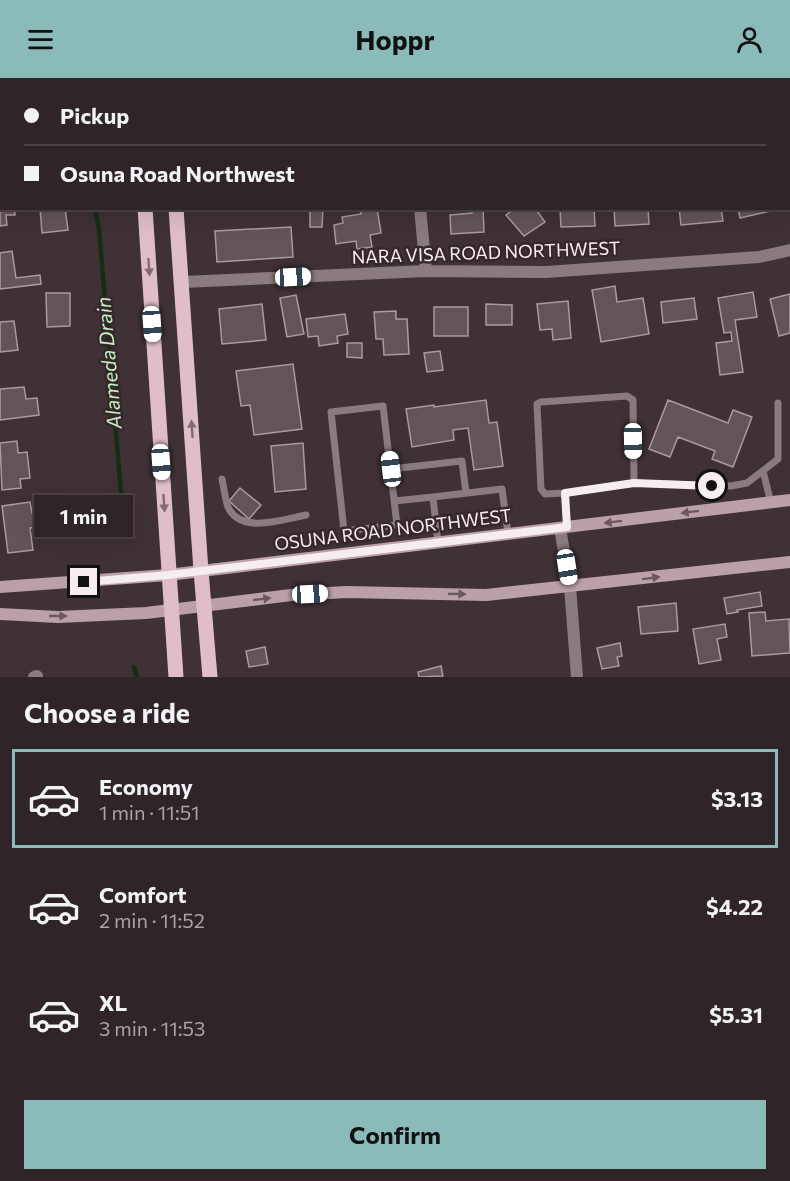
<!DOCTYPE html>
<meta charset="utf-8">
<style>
body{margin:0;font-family:Commissioner,sans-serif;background:#3b3134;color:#f1f3f6;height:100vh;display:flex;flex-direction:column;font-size:22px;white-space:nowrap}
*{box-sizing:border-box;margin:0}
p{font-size:20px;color:#a7a5a8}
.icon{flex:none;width:33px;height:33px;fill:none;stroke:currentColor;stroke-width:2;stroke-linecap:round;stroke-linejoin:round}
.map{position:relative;height:599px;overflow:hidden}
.sheet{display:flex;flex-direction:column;background:#2f2528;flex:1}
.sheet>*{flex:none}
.guide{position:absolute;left:0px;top:0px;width:790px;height:132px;box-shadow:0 6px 24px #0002,0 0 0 2px #4a4245;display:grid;align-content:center;height:132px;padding:0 24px;background:#2f2528}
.end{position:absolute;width:27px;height:27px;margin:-14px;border:8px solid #f6edef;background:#111;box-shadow:0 0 0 3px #111}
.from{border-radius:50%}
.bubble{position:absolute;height:42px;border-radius:0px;background:#2f2528;box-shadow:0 6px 24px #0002,0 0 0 2px #4a4245;font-size:20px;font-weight:700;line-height:42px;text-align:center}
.car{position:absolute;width:18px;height:36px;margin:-18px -9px;border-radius:8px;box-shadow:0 0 4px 2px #0007;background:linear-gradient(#fff 24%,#345 0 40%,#fff 0 76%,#345 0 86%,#fff 0)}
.guide b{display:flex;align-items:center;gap:21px;height:57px;font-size:22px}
.guide b+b{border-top:2px solid #4a4245}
.guide i{width:15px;height:15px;background:#f1f3f6}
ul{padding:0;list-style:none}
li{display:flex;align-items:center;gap:18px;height:99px;margin:0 12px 9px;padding:0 12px;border:3px solid transparent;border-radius:0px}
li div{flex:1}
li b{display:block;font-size:22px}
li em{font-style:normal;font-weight:700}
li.selected{border-color:#8bbbb9}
li>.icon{width:54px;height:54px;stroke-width:1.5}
h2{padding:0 24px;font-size:27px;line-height:72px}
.cta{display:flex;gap:12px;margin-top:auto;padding:12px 24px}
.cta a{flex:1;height:69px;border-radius:0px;background:#8bbbb9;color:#111;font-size:24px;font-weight:700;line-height:69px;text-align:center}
header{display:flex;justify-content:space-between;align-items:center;height:78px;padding:0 24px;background:#8bbbb9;color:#111;font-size:27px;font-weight:700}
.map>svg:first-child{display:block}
</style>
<header><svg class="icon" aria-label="menu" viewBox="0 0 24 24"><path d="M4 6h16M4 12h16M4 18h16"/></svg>Hoppr<svg class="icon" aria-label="person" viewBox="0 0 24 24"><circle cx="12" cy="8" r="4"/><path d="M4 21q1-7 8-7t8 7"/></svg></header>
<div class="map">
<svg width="790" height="599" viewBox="0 0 790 599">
<rect width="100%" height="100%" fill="#3f3136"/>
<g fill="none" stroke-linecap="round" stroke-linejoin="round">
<!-- stream -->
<path stroke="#172c16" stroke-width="4.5" d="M87,0L88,2
M95,130L99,151L123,439
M134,589L137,599"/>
</g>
<!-- building -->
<path fill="#635459" stroke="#ab9aa0" stroke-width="1.5" d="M0,103H2V130H14L15,137H6L7,147L0,148Z
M40,130H65L68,152L42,155Z
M310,130H323L322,149H310Z
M360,130H377L381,155L370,157L372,169L357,171L356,163L336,166L334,147L343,145L342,139L361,136Z
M472,130H483L484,154L451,156L450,137L472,135Z
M515,130H535L545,144L524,158L506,137Z
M560,130H594L595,148L561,149Z
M614,130H648L649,146L615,148Z
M679,130H721L723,143L681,147Z
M738,130H780V131L740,140Z
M291,149L293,179L217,184L215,153Z
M12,173L16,200L40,197L41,206L0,211V175Z
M615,208L617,224L643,220L649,256L601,264L592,212Z
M753,214L757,239L735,242L743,294L720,297L716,265L732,263L731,254L724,255L718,220Z
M46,215H70V248L47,249Z
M790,216V255L779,258L770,221Z
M296,217L304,256L287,259L280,220Z
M694,220L697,241L663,245L661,224Z
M568,223L571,260L553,262L552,251L540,252L537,226Z
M262,226L266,262L222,266L219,231Z
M486,226L512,227V247H486Z
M434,229H468V258H434Z
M396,233V241H407L409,276L384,277L383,261H376L374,234Z
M345,236L348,256L337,258L338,265L319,268L318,258L308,259L306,241Z
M14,243L18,272L0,274V244Z
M347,265H362V280L347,279Z
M440,273L443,292L427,294L424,275Z
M293,286L302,351L254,357L250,327L241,328L236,293Z
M24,309L26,321L37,320L39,337L0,342V311Z
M486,322L489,345L497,344L503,388L474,392L468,350L453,352L454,362L412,369L406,331L434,327V329Z
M668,322L728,345L733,332L752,339L733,389L712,381L715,373L678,359L670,379L649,371Z
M17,363L18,375L27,374L30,400L20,401L21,410L2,412L0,365Z
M303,365L306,411L275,414L271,368Z
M240,410L261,427L249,441L229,423Z
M30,424L32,435L46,434L48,448L30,450L33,472L8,475L2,428Z
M760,514L762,528L737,532L738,534L727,536L724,520Z
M676,525L678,553L641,556L638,529Z
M765,534L766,543L789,541L790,575L752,578L749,535Z
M725,546L727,559L717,561L721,582L699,586L693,551Z
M620,565L622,578L617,579L619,588L602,591L597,570Z
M265,569L268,586L249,589L246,573Z
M441,588L443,598L419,599L418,594Z"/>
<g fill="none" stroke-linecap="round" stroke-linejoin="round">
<!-- service -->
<path stroke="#8b7a7f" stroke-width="7" d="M383,328L397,447L344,453L331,334Z
M391,391L462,383L466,415
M763,393L771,425
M222,401C224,410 225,421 228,429C241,457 284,441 306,437
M634,405L633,322L627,318L541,324L537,326L541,411L545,416L565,415L634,405L731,408L747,405L778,381V325
M565,415L567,449
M394,423L433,419
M438,465L433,419L502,411L508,456"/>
<!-- minor -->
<path stroke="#8b7a7f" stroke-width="12" d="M408,0V2
M420,130L426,193
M183,204L426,193L546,194L759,179L790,172
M560,450L570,509L577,599
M34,599L37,598"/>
<!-- secondary -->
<path stroke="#bba0a9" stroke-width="12" d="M0,509L168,497L790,422
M0,536L58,539L146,535L291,517L347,514L486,517L790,484"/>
<!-- primary -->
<path stroke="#e0bec9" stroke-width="15" d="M154,0V2
M145,130L176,599
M176,130L201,493L210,599"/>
</g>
<!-- one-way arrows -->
<defs><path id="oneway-solid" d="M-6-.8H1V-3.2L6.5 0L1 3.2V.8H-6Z" transform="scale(1.5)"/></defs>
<g fill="#826b73">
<use href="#oneway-solid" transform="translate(149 189) rotate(86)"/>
<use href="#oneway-solid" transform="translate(192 351) rotate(-94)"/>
<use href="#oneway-solid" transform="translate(164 425) rotate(86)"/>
</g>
<g fill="#6b575e">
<use href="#oneway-solid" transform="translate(690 434) rotate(173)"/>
<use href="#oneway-solid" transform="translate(613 444) rotate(173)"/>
<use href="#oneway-solid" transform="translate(651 500) rotate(-7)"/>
<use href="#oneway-solid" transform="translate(457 516) rotate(1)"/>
<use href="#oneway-solid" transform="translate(262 521) rotate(-7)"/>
<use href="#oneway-solid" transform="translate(58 538)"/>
</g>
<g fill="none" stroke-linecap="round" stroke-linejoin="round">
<!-- route -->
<path stroke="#f6edef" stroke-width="8" d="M84,504L168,497L567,449L565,415L634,405L712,408"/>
</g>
<g text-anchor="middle" stroke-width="5" stroke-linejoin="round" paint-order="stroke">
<!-- street labels -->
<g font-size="18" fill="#f6edef" stroke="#35272c">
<text transform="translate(486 175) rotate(-2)" y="6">NARA VISA ROAD NORTHWEST</text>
<text transform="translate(393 452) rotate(-7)" y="6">OSUNA ROAD NORTHWEST</text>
</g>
<!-- water labels -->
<g font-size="20" font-style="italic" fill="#c4f0c1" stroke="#35272c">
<text transform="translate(109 285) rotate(-95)" y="7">Alameda Drain</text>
</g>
</g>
</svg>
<i class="end from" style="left:712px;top:408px"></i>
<i class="end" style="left:84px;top:504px"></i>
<div class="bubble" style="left:34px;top:417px;width:99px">1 min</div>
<i class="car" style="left:293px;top:199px;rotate:87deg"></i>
<i class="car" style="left:152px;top:246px;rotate:176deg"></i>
<i class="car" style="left:633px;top:363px;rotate:179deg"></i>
<i class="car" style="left:161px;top:384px;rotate:176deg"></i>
<i class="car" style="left:391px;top:391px;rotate:353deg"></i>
<i class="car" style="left:567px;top:489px;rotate:171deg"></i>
<i class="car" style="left:310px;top:516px;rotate:87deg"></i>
<div class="guide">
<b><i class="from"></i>Pickup</b>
<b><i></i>Osuna Road Northwest</b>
</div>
</div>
<section class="sheet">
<h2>Choose a ride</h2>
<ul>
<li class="selected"><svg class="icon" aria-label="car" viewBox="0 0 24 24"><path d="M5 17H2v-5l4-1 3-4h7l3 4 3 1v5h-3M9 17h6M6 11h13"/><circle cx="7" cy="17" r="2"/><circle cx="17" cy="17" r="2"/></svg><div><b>Economy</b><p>1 min · 11:51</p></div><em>$3.13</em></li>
<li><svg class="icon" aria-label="car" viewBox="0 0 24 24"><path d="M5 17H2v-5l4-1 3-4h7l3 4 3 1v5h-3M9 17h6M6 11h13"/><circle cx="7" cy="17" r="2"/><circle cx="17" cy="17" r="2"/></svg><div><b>Comfort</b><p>2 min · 11:52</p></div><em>$4.22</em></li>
<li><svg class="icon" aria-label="car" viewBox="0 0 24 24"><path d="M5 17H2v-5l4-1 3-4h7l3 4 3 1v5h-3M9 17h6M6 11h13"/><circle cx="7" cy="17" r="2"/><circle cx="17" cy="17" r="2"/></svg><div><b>XL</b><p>3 min · 11:53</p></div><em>$5.31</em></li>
</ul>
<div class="cta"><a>Confirm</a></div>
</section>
